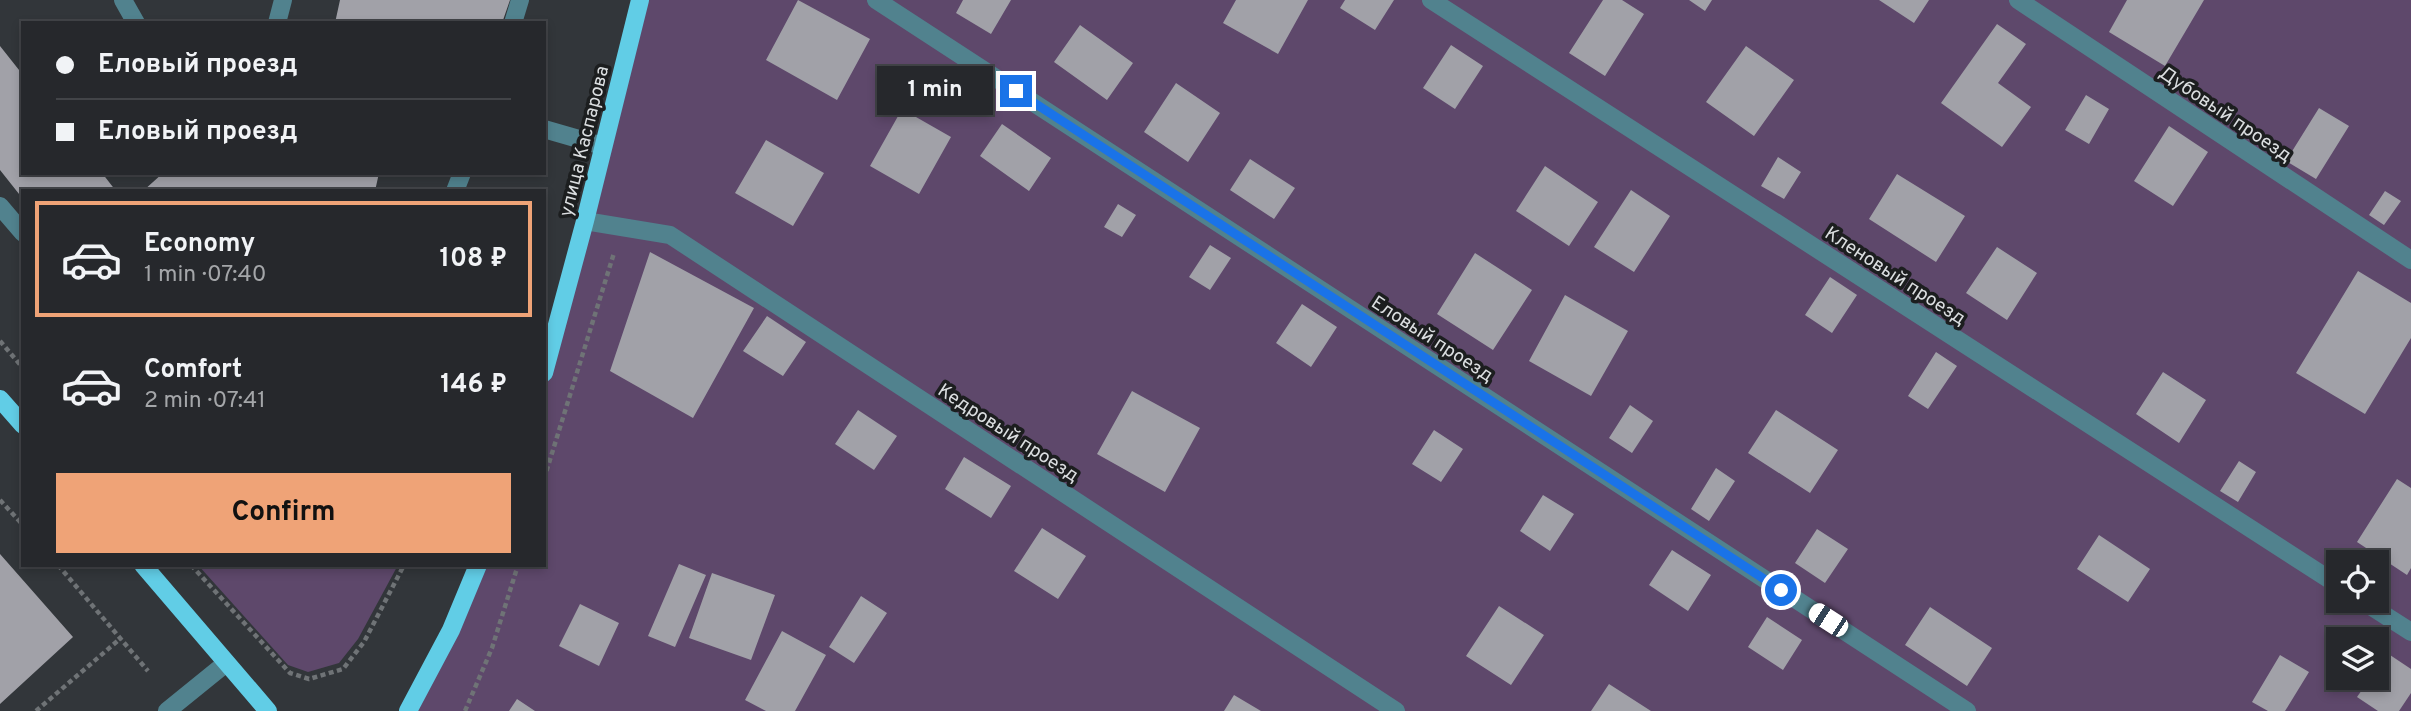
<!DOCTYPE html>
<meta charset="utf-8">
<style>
body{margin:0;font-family:Overpass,sans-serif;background:#2e3034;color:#f1f3f6;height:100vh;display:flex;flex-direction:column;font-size:26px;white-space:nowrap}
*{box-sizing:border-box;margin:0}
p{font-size:23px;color:#a4a6a9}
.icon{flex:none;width:38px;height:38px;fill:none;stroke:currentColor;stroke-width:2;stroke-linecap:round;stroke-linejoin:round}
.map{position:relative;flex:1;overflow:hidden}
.sheet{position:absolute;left:21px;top:189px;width:525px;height:378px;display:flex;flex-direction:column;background:#26282c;border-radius:0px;box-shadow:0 4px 10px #0003,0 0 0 2px #424448}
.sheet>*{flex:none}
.guide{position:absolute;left:21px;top:21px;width:525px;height:154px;border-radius:0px;box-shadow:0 4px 10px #0003,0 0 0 2px #424448;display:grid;align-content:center;height:154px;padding:0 35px;background:#26282c}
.controls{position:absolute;left:2326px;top:550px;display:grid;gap:14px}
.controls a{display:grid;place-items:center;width:63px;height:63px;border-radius:0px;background:#26282c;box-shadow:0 4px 10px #0003,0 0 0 2px #424448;font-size:35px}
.end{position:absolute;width:32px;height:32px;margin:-16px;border:9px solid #1a73e8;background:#fff;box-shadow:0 0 0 4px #fff}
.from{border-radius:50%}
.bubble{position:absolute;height:49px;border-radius:0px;background:#26282c;box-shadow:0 4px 10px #0003,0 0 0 2px #424448;font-size:23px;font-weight:700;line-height:49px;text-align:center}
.car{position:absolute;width:21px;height:42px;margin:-21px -10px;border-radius:9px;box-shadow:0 0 5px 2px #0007;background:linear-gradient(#fff 24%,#345 0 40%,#fff 0 76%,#345 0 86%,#fff 0)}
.guide b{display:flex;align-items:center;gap:24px;height:66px;font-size:26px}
.guide b+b{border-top:2px solid #424448}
.guide i{width:18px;height:18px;background:#f1f3f6}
ul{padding:12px 0 0;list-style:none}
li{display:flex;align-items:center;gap:21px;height:116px;margin:0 14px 10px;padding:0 21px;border:4px solid transparent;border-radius:0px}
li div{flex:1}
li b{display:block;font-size:26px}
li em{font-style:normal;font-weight:700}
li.active{border-color:#efa377}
li>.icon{width:63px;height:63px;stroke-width:1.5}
.cta{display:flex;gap:14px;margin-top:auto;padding:14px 35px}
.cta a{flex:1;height:80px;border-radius:0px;background:#efa377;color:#111;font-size:28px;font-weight:700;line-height:80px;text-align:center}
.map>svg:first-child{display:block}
</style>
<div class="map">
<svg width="2411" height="711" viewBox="0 0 2411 711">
<rect width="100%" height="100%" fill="#32363a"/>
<!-- green -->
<path fill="#5e486b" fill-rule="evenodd" d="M640,0H2411V711H408L478,565H544V373ZM2338,562H2376V600H2338ZM2338,639H2376V677H2338Z
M198,565H398L358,639L339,663L308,672L288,665Z"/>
<!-- building -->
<path fill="#a1a1a8" d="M340,0H510L502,23H335Z
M798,0L870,39L837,100L766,60Z
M963,0H1011L991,34L956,13Z
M1236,0H1308L1278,54L1223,23Z
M1345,0H1394L1375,30L1340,8Z
M1603,0H1622L1644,14L1605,76L1569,53Z
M1689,0H1712L1705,11Z
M1879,0H1929L1914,23Z
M2127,0H2204L2165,66L2109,32Z
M1997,24L2026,44L1998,83L2031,107L2002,147L1941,103Z
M1080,25L1133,63L1107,100L1054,62Z
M1451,45L1483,66L1455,109L1423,88Z
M0,46L23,75V173H102L116,191H23V199L0,170Z
M1746,46L1794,80L1754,136L1706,102Z
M1176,83L1220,113L1188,162L1144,132Z
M2086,95L2109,109L2089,144L2065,130Z
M2319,108L2349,126L2316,179L2286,161Z
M902,109L951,137L919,194L870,166Z
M1002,124L1051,158L1029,191L980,156Z
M2169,126L2208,152L2173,206L2134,181Z
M766,140L824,173L793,226L735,193Z
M1778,157L1801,172L1784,199L1761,186Z
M1250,159L1295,188L1274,219L1230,190Z
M1545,166L1598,202L1569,246L1516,211Z
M163,173H379L375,191H143Z
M1897,174L1965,216L1936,262L1869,219Z
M1631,190L1670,216L1634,272L1594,247Z
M2385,191L2401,201L2384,225L2369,215Z
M1118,204L1136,215L1122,237L1104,227Z
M1210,245L1231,258L1210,290L1189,277Z
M1997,247L2037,273L2007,320L1966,293Z
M650,252L754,308L693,418L610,371Z
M1475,253L1532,290L1493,350L1437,314Z
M2358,271L2411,303V338L2365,414L2296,373Z
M1830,277L1857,295L1832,333L1805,315Z
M1565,295L1628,331L1591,396L1529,361Z
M1302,304L1337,327L1311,367L1276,343Z
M767,316L806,342L783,376L743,351Z
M1936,352L1957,366L1928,409L1908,396Z
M2163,372L2206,400L2179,443L2136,414Z
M1132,391L1200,428L1165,492L1097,454Z
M1630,405L1653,421L1632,453L1609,438Z
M858,410L897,436L874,470L835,444Z
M1776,410L1838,450L1810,493L1748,453Z
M1434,430L1463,449L1441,482L1412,464Z
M964,457L1011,486L991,518L945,489Z
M2239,461L2256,472L2238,502L2220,491Z
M1716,468L1735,481L1709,521L1691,509Z
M2397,479L2411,488V568L2407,575L2357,542Z
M1543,495L1574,514L1550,551L1520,531Z
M1042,528L1086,556L1058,599L1014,571Z
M1817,529L1848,549L1825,583L1795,563Z
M2099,535L2150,569L2128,602L2077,569Z
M1672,550L1711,575L1688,611L1649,585Z
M0,554L73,637L0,704Z
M679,564L706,575L675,647L648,636Z
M712,573L775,595L751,660L689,638Z
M861,596L887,613L854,663L829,647Z
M580,604L619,623L599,666L559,646Z
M1499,606L1544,635L1511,685L1466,656Z
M1930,607L1992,648L1967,686L1905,645Z
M1767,617L1802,640L1783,670L1748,647Z
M782,631L826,655L795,711H766L745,700Z
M2387,653L2411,669V693L2399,711H2378L2357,697L2371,677H2376V669Z
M2280,655L2309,672L2285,711H2268L2252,702Z
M1609,684L1651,711H1591Z
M1234,695L1261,711H1224Z
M517,699L535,711H509Z"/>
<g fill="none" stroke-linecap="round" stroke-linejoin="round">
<!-- path -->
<path stroke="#6f7376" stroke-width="4.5" stroke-dasharray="5 3.5" stroke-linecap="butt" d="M0,341L23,368
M544,479L614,253
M0,500L23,525
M58,565L148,671
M191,565L290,673L309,679L343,669L364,642L404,565
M36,711L121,638
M465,711L492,648L518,565"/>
<!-- minor -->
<path stroke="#51828e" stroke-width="18" d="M123,0L136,23
M876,0L1967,711
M1431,0L2338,585
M2018,0L2411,260
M277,23L283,0
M513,23L520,0
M544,129L603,146
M455,191L462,173
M0,206L23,233
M585,221L670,235L1396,711
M2361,600L2411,632
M167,711L225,664"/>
<!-- major -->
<path stroke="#61cde6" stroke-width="18" d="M544,373L585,221L640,0
M0,399L23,425
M143,565L268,711
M408,711L451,630L478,565"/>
</g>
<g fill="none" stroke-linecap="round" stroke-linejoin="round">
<!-- route -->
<path stroke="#1a73e8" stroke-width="9" d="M1016,91L1781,590"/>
</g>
<g text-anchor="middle" stroke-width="7" stroke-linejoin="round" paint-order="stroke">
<!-- street labels -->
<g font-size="19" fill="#dbdee0" stroke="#1c1e1f">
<text transform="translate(2226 113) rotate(34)" y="7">Дубовый проезд</text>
<text transform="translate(583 141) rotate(-76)" y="7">улица Каспарова</text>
<text transform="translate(1896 275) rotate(33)" y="7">Кленовый проезд</text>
<text transform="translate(1433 338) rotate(33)" y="7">Еловый проезд</text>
<text transform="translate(1009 432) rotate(33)" y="7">Кедровый проезд</text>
</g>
</g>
</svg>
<div class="controls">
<a><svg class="icon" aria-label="locate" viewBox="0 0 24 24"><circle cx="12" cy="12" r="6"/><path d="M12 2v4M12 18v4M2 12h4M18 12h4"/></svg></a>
<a><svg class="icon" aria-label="layers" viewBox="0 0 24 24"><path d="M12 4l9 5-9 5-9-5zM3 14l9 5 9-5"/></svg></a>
</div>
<i class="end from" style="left:1781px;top:590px"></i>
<i class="end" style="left:1016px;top:91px"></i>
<div class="bubble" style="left:877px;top:66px;width:116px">1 min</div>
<i class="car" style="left:1828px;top:620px;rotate:303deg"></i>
<div class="guide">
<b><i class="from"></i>Еловый проезд</b>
<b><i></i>Еловый проезд</b>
</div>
<section class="sheet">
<ul>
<li class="active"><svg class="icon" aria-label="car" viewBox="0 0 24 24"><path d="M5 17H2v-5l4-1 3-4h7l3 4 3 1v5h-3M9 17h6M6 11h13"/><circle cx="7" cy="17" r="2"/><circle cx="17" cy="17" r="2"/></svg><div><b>Economy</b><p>1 min · 07:40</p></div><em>108 ₽</em></li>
<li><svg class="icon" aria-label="car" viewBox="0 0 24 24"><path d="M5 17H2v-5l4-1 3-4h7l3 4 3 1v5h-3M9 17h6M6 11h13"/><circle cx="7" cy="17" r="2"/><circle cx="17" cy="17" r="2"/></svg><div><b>Comfort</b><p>2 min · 07:41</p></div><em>146 ₽</em></li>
</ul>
<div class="cta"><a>Confirm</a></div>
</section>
</div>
